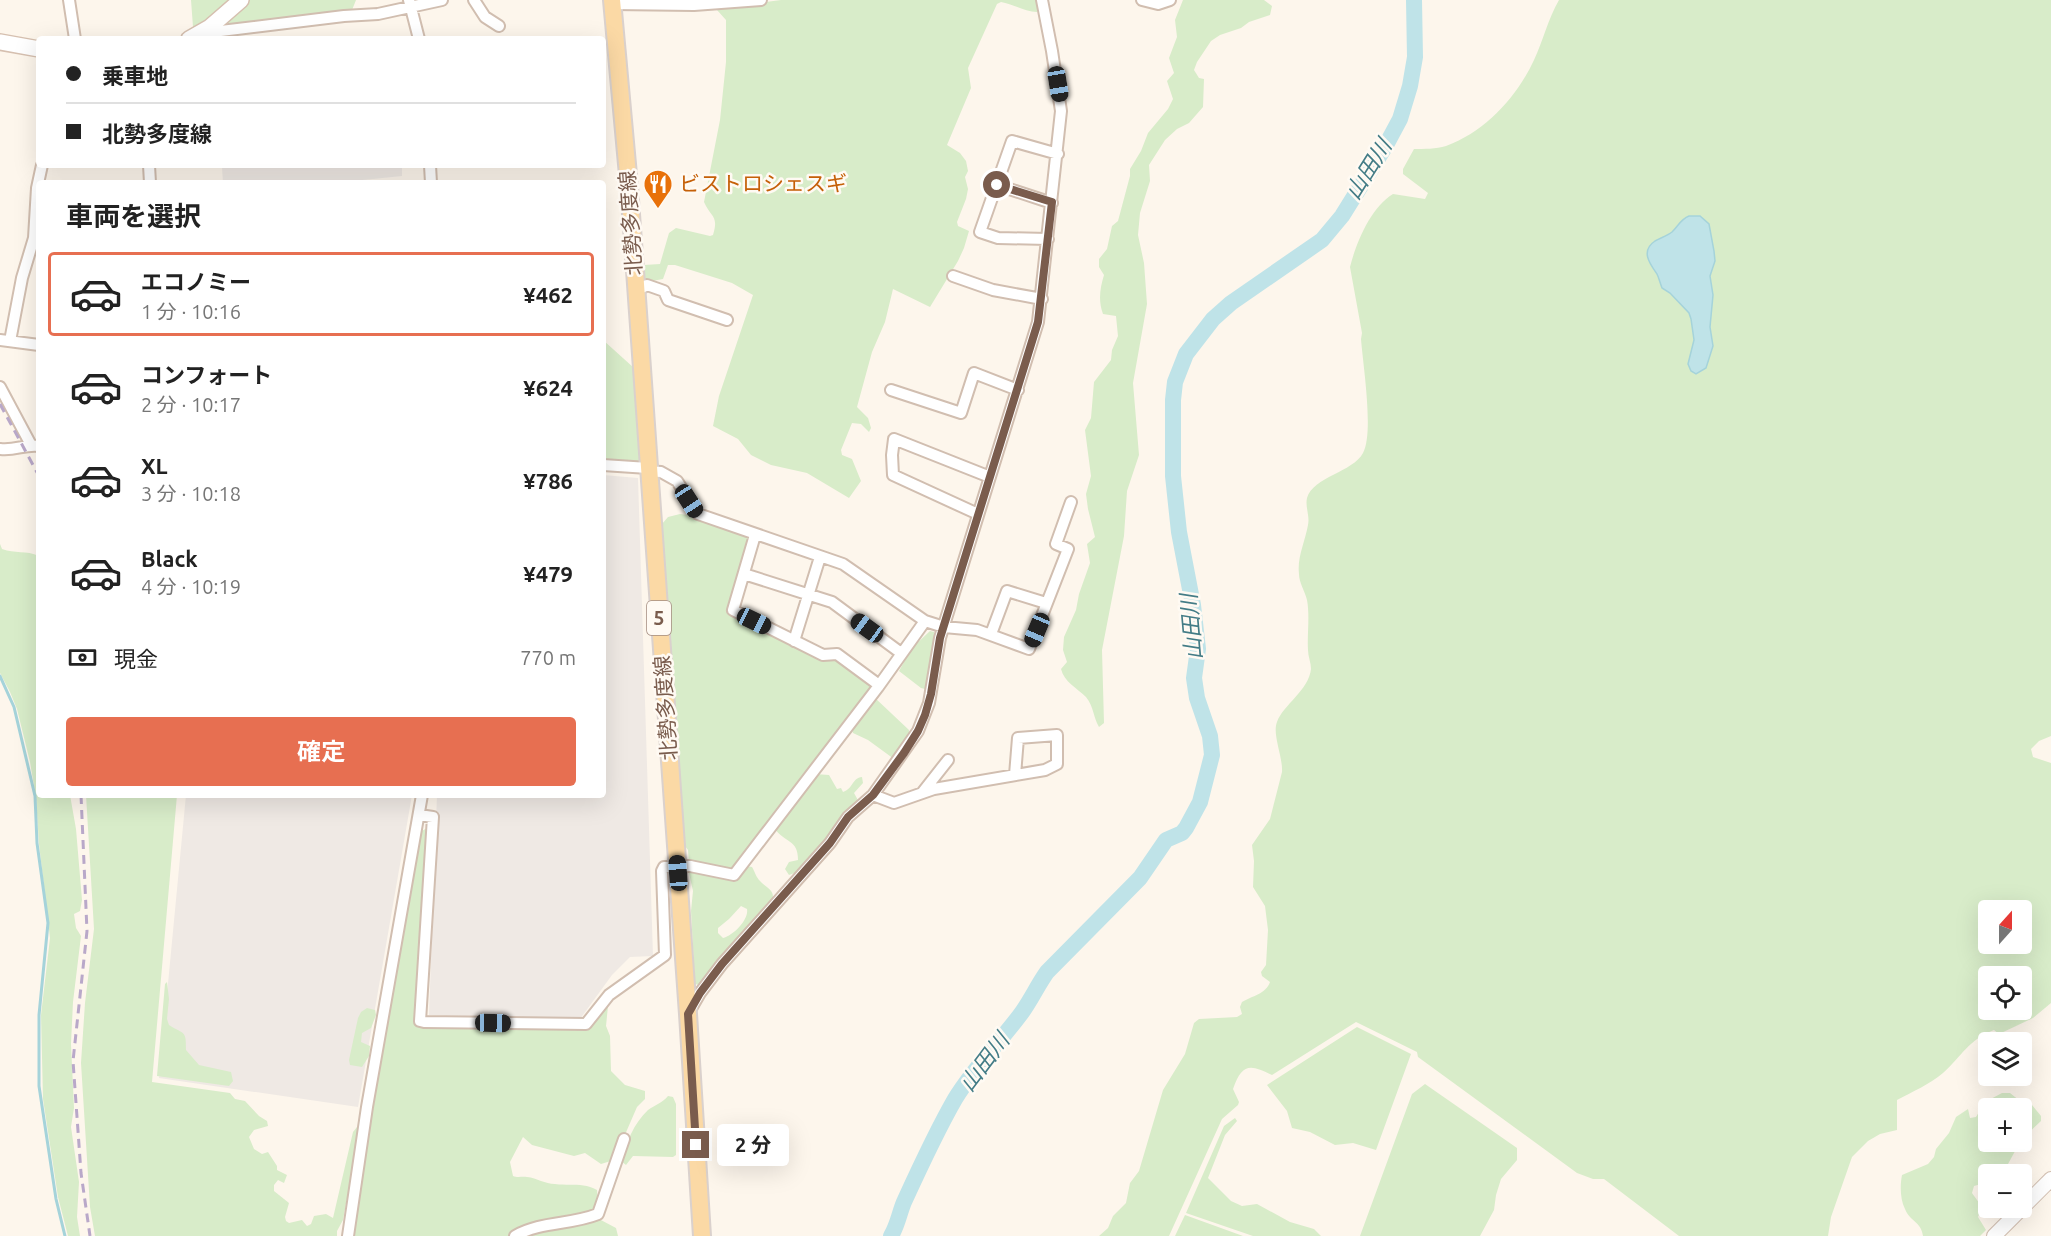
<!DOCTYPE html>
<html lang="ja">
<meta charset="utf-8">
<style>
body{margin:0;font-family:Ubuntu,"Noto Sans JP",sans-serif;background:#f6f6f6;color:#222;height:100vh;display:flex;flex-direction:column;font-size:22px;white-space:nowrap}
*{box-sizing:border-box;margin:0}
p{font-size:20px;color:#767676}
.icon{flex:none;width:33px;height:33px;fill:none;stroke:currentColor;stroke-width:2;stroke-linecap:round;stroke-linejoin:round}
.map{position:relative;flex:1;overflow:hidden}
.side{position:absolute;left:36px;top:180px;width:570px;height:618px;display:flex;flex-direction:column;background:#fff;border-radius:6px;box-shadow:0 6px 24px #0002}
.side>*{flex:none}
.banner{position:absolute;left:36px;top:36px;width:570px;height:132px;border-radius:6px;box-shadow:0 6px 24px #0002;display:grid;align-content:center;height:132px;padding:0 30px;background:#fff}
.needle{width:39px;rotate:21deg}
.controls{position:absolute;left:1978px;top:900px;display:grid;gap:12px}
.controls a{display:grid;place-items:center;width:54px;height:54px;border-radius:6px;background:#fff;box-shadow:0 6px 24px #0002;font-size:30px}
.end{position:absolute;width:27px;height:27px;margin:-14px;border:8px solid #7a5c4d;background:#fff;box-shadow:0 0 0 3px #fff}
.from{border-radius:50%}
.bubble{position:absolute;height:42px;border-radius:6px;background:#fff;box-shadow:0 6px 24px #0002;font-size:20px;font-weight:700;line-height:42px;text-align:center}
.car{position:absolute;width:18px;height:36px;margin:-18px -9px;border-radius:8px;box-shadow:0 0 4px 2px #0007;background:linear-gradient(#222 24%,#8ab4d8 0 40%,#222 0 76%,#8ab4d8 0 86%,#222 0)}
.banner b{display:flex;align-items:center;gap:21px;height:57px;font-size:22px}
.banner b+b{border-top:2px solid #e0e0e0}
.banner i{width:15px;height:15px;background:#222}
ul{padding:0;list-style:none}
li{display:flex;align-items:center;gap:18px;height:84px;margin:0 12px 9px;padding:0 18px;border:3px solid transparent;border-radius:6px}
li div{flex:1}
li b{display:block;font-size:22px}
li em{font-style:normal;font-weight:700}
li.on{border-color:#e76f51}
li>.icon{width:54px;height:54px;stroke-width:1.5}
h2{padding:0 30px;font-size:27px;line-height:72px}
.pay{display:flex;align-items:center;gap:15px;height:66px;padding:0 30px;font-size:22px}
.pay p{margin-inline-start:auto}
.cta{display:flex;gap:12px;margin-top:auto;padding:12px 30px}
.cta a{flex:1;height:69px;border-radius:6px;background:#e76f51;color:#fff;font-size:24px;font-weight:700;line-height:69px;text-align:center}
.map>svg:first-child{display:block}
</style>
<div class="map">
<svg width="2051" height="1236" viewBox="0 0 2051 1236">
<rect width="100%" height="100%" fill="#fdf6ec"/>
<!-- industrial -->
<path fill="#efe9e4" d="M216,165H402V176L333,183H223L222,167H216Z
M603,475L638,478L653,956L630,957L612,975L580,1019L429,1015L437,795H603Z
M186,795H412L358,1107L159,1078Z"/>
<!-- green -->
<path fill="#d8ecc9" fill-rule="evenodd" d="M191,0H236L198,29L193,27Z
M249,0H356L352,10L347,14L214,31Z
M781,0H1037L1039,8L1037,12C1025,12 1013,4 1001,2L997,4L968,68L971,88L947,145L960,153L966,161L968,171L965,177L968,189L966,199L957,222L958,226L969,231L964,248L958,261L930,307L893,289L885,322L872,352L857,407L868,418L871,428L869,432L861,424L852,423L841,450L842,455L852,459L861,481L849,498L807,473L771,465L751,455L738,439L713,426L719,396L753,295L732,283L675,265H668L663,279L652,281L645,279L644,265L660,264L669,233L676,228L710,236L713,235C719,215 711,218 704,202L720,120L726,62V20L717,10L721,5H744Z
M1183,0H1264L1272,6L1270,15L1249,22L1241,28L1220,35L1211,41L1197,62L1194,70L1199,78L1204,79L1203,107L1189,123L1177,129L1165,140L1149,165L1150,181L1140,213L1138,235L1144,263L1147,304L1133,383L1139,455L1127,491L1124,536L1102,650L1104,723L1099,727C1093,717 1094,707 1086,697C1077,688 1064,682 1061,669L1067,662L1063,650L1064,637L1076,610L1079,594L1090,563L1087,544L1095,537L1088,509L1086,494L1091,476L1085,430L1091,418L1094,382L1111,360L1112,350L1118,336L1116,316L1103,314C1098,301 1100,288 1104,275L1099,267V259L1107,249L1112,226L1118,221L1130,176V169L1141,151L1148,133L1168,109L1173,99L1167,81L1174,73L1169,58L1177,37L1175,20Z
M1559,0H2051V736L2039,741L2031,749L2033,757L2051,763V1003L2033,1018L1999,1034L1994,1030C1967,1041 1963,1055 1943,1073C1930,1084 1912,1092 1897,1100V1130L1880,1134L1868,1141L1852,1157L1831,1217L1828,1236H1679L1604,1179H1593L1577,1173L1418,1057L1417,1052L1356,1022L1272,1075C1250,1064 1242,1063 1233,1089L1239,1102L1238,1105L1222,1119L1169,1236H1099L1108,1228L1113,1216L1126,1203L1130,1183L1139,1171L1163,1090L1185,1054L1194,1023L1199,1019L1237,1017L1242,1014L1240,1007L1242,1002C1252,996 1266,994 1270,982L1262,976L1261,972L1266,965L1268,930L1265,906L1253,887L1254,861L1252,845L1270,819L1282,772C1283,757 1272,734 1277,722C1283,705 1309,690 1311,669C1311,663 1308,656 1308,650C1307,634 1310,616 1307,600C1305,591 1299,583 1299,574C1297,557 1305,542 1308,525C1310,516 1305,507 1307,498C1313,477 1353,472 1363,453C1374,433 1363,365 1361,339L1362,333L1350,267C1356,243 1371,207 1393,194L1425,199L1428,193L1403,174V169L1414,149C1424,149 1436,149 1446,146C1485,132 1517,97 1534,60C1543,41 1548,19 1559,0ZM1989,910H2022V944H1989ZM1989,976H2022V1010H1989Z
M603,340L634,368L642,464L603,462Z
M680,514L695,516L747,536L750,539L730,612L837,657L876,686L734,870L689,862L688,850L685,846L662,524L668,517Z
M0,544L2,549C15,554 26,550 39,556V795H70L76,829L82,900L80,911L74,914L76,928L81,936L73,1002L71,1044L74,1108L71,1127L79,1182L77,1217L80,1236H68L58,1197L43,1099L41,1015L50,938L39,844L36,798L30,762L17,709L10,692L0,673Z
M930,631L934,632L935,635L931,655L928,687L925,689L921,688L899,671L912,648Z
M874,697L909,730V736L894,759L868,740L853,733L852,729Z
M815,774L829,775L837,789L841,788L843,792C853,789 852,778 862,777L863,783L854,793L859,802L797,872L789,875L785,869L789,862L798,860C798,839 785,843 775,829Z
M86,795H177L152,1082L230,1093L235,1099L245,1101L259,1116L267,1121L268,1126L254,1130L249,1137L254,1149L262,1154L268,1152L277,1166V1170L287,1175L284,1183L278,1180L274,1185V1191L289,1203L285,1217L286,1221L289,1223L302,1220L307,1226L311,1224L314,1216L326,1214L333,1218L353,1132L357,1127L359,1132L343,1220L337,1231V1236H95L90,1207L81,1063L85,1003L94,929Z
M430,826L418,1023L587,1026L607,1002L608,1006L606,1026L610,1036L611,1071L625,1085L645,1091V1099L637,1107L614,1160L601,1164L585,1153L574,1156L532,1145L523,1137L510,1162L513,1176C518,1178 522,1176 527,1177C537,1178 545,1184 555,1184C571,1186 583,1182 597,1190L598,1205L593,1213L514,1232L508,1236H352L412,874L422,831Z
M746,866L752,867C755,872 756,877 760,881C767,889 776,890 772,902L699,985L695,984L691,911L693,891L689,873L692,870L728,877ZM741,906L747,909C749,919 734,935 723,938L718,933V928L729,919Z
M167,982L169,999L167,1019L169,1025C185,1035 186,1030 186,1050L199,1065L231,1072L233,1081L229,1086L157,1076L165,984Z
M367,1008L375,1010L376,1015L371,1028L362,1033L361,1042L370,1046L369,1056L362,1067L350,1065L349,1060L358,1018L361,1012Z
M1357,1027L1411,1054L1376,1150L1353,1143L1335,1145L1310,1132L1292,1128L1287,1111L1267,1085Z
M1425,1084L1517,1148V1160L1501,1179L1496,1195L1494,1210L1480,1236H1360L1412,1094Z
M2002,1093H2010L2025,1105H2032L2041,1116V1121L2022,1139V1108H1989V1142H2020L2008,1164L2018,1174H1989V1186L1985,1183L1974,1186L1972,1193L1982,1207L1978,1217L1986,1230L1980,1236H1923C1921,1221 1910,1222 1905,1209C1900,1199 1900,1185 1902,1175L1928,1164L1934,1157L1936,1149L1949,1133L1956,1117L1968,1109L1970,1118L1976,1117L1985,1102Z
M668,1096L673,1097L676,1104V1155L673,1157L633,1156L626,1165L621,1161C626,1143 634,1123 648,1110C655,1105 662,1103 668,1096Z
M1235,1118L1237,1121L1225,1135L1208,1178L1231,1201L1242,1206L1257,1204L1290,1222L1314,1229L1321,1236H1253L1186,1213L1224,1126Z
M1185,1215L1243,1236H1175Z
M599,1219L616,1228L618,1236H523L529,1233Z"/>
<!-- water -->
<path fill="#bfe3e8" stroke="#a5d3da" stroke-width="1.5" d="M1689,216H1700L1709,224L1714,251L1715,261L1710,276L1713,295L1710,327L1713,346L1706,368L1696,374L1691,371L1688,364L1694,340L1691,319L1689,313L1670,293L1662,288C1660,283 1659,278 1657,274C1650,264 1640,251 1655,241C1660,238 1667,236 1672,232C1678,226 1681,219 1689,216Z"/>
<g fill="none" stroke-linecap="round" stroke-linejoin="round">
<!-- stream -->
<path stroke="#a5d3da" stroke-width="3" d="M0,676L14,707L35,796L37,843L48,923L39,1015V1086L56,1199L65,1236"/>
<!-- river -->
<path stroke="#bfe3e8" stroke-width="16" d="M891,1236C898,1224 899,1214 904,1202C920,1167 936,1132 955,1099C973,1069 999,1043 1020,1015C1030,1002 1037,986 1047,972L1140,878L1166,840L1182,833L1186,828L1200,802L1212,755L1210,736L1197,698L1194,678L1198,649L1193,605L1179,532L1173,476V400L1175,382L1186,354L1213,319L1231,303L1322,240L1342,216L1385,147L1400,119L1410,86L1415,57L1414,0"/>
<!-- minor casing -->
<g stroke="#d1beb0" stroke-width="14">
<path id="minor" d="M69,0L75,39
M409,0L419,39
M474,0L485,17L499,26
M1142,0L1158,4L1170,0
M613,4L694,5L697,0
M694,5L761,0
M204,33L344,16L378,14L442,0
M149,165L150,183
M430,165L431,183
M997,185L1052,203
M1048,239L998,238L980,232L1012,141L1058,154
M953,276L993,290L1042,299
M636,291L647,285L664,291L668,300L727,320
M0,340L39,345
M10,341L22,278L34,238L37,188L42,165
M0,387L31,445
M891,390L961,413L974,373L1018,390
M0,449C15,451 25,444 39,446
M603,465L648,468
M648,471L661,472L677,481L698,514L843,564L925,621
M978,514L893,475L892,455L894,439L990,477
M755,535L733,610L823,655L837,654L879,685
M744,574L832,602L901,653
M991,634L1007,591L1046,603
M794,641L820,557
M922,793L948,760
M873,795L894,803L934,789L1045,770L1057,764V735L1018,738L1015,775
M419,815L433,817L420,1021L424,1022L586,1024L609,995L665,955L662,871L664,867H671
M690,866L734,875L878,687L925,621L944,627L977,630L1029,649L1068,549L1056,544L1071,502
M689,1012L700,993L722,964L830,843L848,817L873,795L918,731L929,703L940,638L1038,322L1061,111L1052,51L1042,0
M348,1236L367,1107L422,795
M515,1236C541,1221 571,1225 598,1214L624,1139"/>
</g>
<!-- tertiary casing -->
<g stroke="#d1beb0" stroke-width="16">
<path id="tertiary" d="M1994,1236L2051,1179"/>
</g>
<!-- secondary casing -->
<g stroke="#d6c0b0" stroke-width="18">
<path id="secondary" d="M189,39L210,27L241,0
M0,42L39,49"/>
</g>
<!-- primary casing -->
<g stroke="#dad1cd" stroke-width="20">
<path id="primary" d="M612,0L629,186L688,1014L702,1236"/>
</g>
<!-- minor -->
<use href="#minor" stroke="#fff" stroke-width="10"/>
<!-- tertiary -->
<use href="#tertiary" stroke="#fff" stroke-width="14"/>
<!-- secondary -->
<use href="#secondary" stroke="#fff" stroke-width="15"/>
<!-- primary -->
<use href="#primary" stroke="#fbd9a5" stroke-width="16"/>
<!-- rail -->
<path stroke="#b9a8c9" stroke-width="3" stroke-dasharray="9 6" stroke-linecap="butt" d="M0,404L39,476
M81,795L87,931L73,1061L81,1173L90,1236"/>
<!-- minor-bridge casing -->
<g stroke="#d1beb0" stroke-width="14" stroke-linecap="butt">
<path id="minor-bridge" d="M671,867L690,866"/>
</g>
<!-- minor-bridge -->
<use href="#minor-bridge" stroke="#fff" stroke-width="10"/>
</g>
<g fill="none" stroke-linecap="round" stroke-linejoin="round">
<!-- route -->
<path stroke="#7a5c4d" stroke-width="8" d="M696,1145L688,1014L700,993L722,964L830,843L848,817L873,795L904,753L918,731L925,715L931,694L940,638L1038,322L1052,202L997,185"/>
</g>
<!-- icons -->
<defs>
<g id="restaurant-pin" transform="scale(1.5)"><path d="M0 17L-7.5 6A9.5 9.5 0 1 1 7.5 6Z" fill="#e8710a" stroke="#fffaf3"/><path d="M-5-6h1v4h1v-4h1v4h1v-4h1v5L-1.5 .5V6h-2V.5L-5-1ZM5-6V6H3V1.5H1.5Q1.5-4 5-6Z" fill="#fff"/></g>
</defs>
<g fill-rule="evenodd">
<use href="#restaurant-pin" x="658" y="184"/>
</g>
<g text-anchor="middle" stroke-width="5" stroke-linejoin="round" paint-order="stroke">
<!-- shield labels -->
<rect fill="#fffaf3" stroke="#a28b7f" stroke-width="1.5" x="647" y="601" width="24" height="34" rx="4.5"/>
<g font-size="20" font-weight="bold" fill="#7a5c4d">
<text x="659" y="625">5</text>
</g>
<!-- food labels -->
<g font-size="21" fill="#c56008" stroke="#fffaf3" text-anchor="start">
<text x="679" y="191">ビストロシェスギ</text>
</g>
<!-- street labels -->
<g font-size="21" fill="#7a5c4d" stroke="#fffaf3">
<text transform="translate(631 223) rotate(-94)" y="7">北勢多度線</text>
<text transform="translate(666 708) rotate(-94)" y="7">北勢多度線</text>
</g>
<!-- water labels -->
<g font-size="22" font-style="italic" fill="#437c86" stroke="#fffaf3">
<text transform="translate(1368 169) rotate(-58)" y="8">山田川</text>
<text transform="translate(1191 627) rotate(-95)" y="8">山田川</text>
<text transform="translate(984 1062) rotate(-53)" y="8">山田川</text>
</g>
</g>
</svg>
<div class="controls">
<a><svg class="needle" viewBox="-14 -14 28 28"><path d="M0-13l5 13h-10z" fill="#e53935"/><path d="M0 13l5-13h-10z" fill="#767676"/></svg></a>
<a><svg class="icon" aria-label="locate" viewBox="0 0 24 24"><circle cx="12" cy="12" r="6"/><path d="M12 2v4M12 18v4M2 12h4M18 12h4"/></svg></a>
<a><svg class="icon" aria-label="layers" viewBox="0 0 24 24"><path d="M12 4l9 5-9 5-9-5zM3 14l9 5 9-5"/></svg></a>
<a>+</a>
<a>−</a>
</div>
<i class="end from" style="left:997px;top:185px"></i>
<i class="end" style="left:696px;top:1145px"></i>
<div class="bubble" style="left:717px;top:1124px;width:72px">2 分</div>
<i class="car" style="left:1058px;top:84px;rotate:171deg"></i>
<i class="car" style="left:689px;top:501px;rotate:147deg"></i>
<i class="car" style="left:754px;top:621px;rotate:116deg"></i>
<i class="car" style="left:867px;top:628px;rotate:306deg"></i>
<i class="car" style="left:1037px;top:630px;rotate:203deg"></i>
<i class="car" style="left:678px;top:873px;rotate:356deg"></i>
<i class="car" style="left:493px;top:1023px;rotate:91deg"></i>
<div class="banner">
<b><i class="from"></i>乗車地</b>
<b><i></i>北勢多度線</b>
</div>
<section class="side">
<h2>車両を選択</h2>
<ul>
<li class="on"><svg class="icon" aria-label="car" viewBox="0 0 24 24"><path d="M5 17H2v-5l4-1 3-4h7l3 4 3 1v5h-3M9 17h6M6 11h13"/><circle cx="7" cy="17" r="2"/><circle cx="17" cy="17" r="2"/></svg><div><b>エコノミー</b><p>1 分 · 10:16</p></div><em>¥462</em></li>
<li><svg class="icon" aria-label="car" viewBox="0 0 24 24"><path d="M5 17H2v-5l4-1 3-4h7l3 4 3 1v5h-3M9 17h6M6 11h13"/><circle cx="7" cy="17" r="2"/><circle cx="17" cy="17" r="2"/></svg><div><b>コンフォート</b><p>2 分 · 10:17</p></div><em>¥624</em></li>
<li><svg class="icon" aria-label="car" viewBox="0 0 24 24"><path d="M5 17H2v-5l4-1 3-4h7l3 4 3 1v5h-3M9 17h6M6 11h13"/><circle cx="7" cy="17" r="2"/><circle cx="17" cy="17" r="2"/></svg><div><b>XL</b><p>3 分 · 10:18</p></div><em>¥786</em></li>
<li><svg class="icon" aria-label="car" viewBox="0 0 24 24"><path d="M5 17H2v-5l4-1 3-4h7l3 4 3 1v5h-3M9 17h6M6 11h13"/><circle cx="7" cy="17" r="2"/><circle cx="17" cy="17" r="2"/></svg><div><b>Black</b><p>4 分 · 10:19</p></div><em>¥479</em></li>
</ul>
<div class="pay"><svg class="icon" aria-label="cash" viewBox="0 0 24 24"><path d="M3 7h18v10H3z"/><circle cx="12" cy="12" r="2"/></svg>現金<p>770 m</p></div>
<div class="cta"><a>確定</a></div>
</section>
</div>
